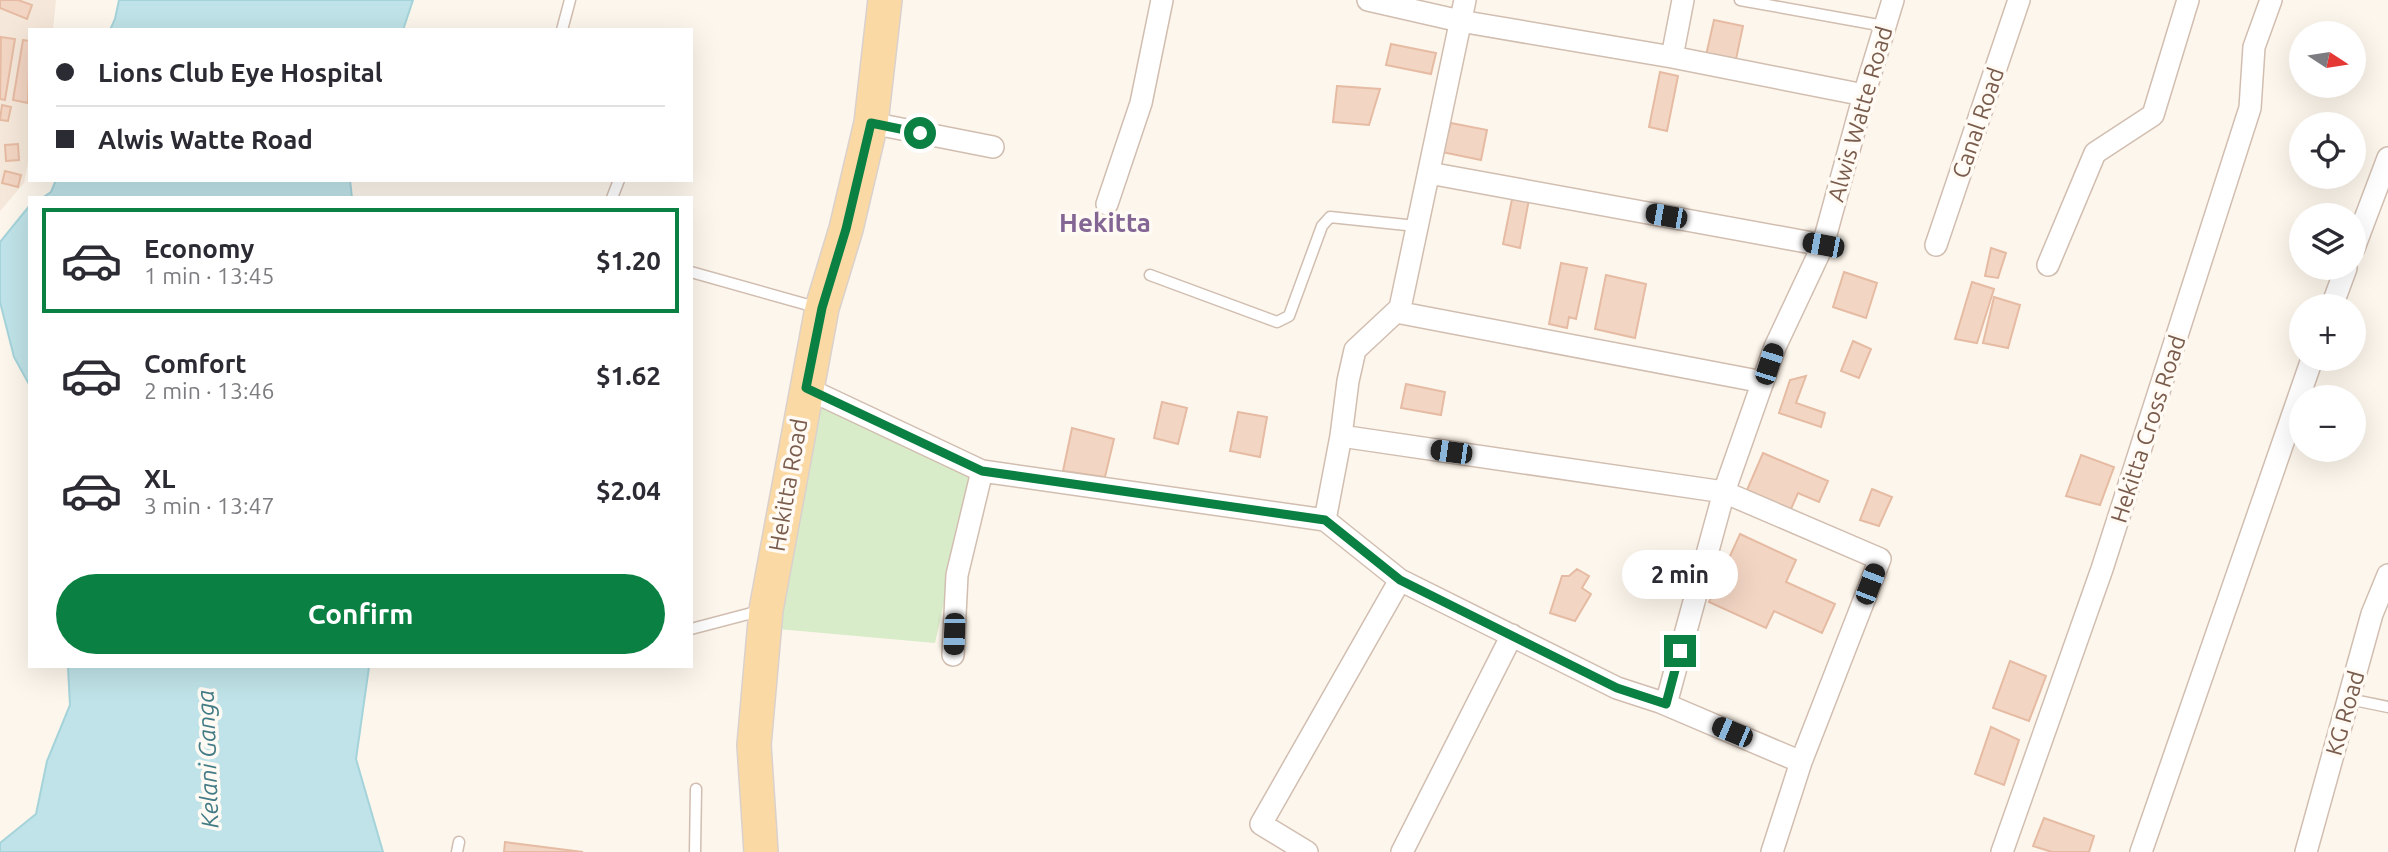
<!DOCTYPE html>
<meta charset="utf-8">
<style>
body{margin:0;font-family:Ubuntu,sans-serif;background:#f2f2f3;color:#2b2b33;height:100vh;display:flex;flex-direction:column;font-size:26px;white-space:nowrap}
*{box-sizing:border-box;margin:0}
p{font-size:23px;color:#7c7c81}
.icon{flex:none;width:38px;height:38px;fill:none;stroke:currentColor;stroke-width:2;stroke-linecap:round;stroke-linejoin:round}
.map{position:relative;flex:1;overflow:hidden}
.panel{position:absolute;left:28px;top:196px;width:665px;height:472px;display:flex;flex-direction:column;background:#fff;border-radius:0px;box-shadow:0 7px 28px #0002}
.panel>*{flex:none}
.top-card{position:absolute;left:28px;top:28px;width:665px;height:154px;border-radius:0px;box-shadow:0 7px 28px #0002;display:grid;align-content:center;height:154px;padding:0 28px;background:#fff}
.needle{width:46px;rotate:102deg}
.controls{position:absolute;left:2289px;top:21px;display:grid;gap:14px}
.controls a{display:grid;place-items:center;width:77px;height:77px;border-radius:50%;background:#fff;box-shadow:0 7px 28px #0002;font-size:35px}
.end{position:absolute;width:32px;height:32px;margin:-16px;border:9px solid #0b8043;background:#fff;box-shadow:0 0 0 4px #fff}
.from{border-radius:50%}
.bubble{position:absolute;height:49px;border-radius:24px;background:#fff;box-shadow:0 7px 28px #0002;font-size:23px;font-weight:700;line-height:49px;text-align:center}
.car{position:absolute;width:21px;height:42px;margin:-21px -10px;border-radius:9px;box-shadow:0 0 5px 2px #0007;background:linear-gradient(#222 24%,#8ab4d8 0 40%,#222 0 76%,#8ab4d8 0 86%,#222 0)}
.top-card b{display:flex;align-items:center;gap:24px;height:66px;font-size:26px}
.top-card b+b{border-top:2px solid #e1e1e2}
.top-card i{width:18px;height:18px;background:#2b2b33}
ul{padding:12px 0 0;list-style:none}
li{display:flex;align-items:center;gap:21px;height:105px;margin:0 14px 10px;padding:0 14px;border:4px solid transparent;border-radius:0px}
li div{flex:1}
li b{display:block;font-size:26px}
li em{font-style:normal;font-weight:700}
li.current{border-color:#0b8043}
li>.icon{width:63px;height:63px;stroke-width:1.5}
.primary-button{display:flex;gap:14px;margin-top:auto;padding:14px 28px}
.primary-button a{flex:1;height:80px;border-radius:42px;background:#0b8043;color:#fff;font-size:28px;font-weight:700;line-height:80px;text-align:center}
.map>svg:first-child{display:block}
</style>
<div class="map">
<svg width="2388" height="852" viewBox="0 0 2388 852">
<rect width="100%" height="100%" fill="#fdf6ec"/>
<!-- residential -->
<path fill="#f5e8da" d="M0,0H56L53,30H30V153L24,183L0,211Z"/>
<!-- green -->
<path fill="#d8ecc9" d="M813,404L964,472L971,481L935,643L778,629Z"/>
<!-- water -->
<path fill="#bfe3e8" stroke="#a5d3da" stroke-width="2" d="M119,0H413L403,30H110L115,19Z
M56,180H350L352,198H42L51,192Z
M30,205V386L14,357L0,302V242Z
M68,667H369L356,759L383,852H0V843L36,814L47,761L70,705Z"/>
<!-- building -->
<path fill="#f3d5c3" stroke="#e6bba3" stroke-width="2" d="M0,0H18L32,5L27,19L0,8Z
M1714,20L1743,26L1735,64L1705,60Z
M1,37L15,39L5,100L0,99Z
M23,40L30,41L28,103L13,100Z
M1391,44L1436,53L1431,74L1386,65Z
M1660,72L1678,76L1667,131L1649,127Z
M1337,86L1380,89L1369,125L1333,122Z
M2,105L11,107L8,121L0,120Z
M1451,123L1487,130L1481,160L1442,152Z
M18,144L19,160L6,161L5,145Z
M5,171L21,175L18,187L2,183Z
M1513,194L1529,199L1520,248L1503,244Z
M1991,248L2006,253L1998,278L1985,276Z
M1561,263L1587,268L1576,319L1569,317L1567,328L1549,324Z
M1844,272L1877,283L1866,318L1833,307Z
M1606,275L1646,284L1635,338L1595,329Z
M1972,282L1994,289L1977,343L1955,339Z
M1994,297L2020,305L2008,348L1983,343Z
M1853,341L1871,349L1859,378L1841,371Z
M1806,376L1796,403L1825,413L1821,427L1779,413L1790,380Z
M1406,384L1445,392L1441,415L1401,408Z
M1162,402L1187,408L1178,444L1154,438Z
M1238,412L1267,417L1260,457L1230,451Z
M1072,428L1114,439L1105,477L1063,471Z
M1763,453L1828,481L1819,502L1798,493L1791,509L1747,490Z
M2081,455L2114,467L2100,505L2066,496Z
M1872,489L1892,497L1879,526L1860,520Z
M1740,534L1796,560L1786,582L1835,604L1822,633L1774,611L1766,628L1709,602Z
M1577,569L1589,576L1582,588L1591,594L1575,621L1550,613L1562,576H1569Z
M2010,661L2046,676L2029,721L1993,708Z
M1991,727L2019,740L2004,785L1975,774Z
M2044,818L2094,836L2089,852H2052L2033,846Z
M505,842L583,852H504Z"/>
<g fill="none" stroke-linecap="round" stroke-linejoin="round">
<!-- service casing -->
<g stroke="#d1beb0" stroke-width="13">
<path id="service" d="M1740,0L1884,26
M562,30L570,0
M612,198L619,180
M691,272L819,308
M1150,275L1277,322L1289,316L1322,226L1330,217L1416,226
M691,629L763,610
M2349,699L2388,707
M457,852L459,842
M695,852L696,789"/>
</g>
<!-- minor casing -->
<g stroke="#d1beb0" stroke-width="24">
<path id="minor" d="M1368,0L1460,21L1672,57L1864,95
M1465,0L1400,308L1355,350L1348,381L1341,436L1325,520L1400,580L1617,688L1660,702L1801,762L1772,852
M1672,57L1683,0
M871,123L993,147
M1429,173L1823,245
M1107,204L1141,103L1162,0
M1936,245L2019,0
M2354,248L2388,158
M2048,265L2095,153L2153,115L2188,0
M2332,306L2346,268
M1396,312L1763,382
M806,388L982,471L1325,520
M1341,436L1724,492L1880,559L1801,762
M953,655L957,575L982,471
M1666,704L1724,492L1775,347L1823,245L1864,95L1893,0
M1307,852L1261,824L1400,580
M1402,852L1512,635
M2002,852L2102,569L2250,108L2254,47L2271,0
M2141,852L2312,359
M2306,852L2372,614L2388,575"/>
</g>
<!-- primary casing -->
<g stroke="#dad1cd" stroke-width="36">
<path id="primary" d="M761,852L754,745L766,610L822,308L846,229L871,123L885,0"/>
</g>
<!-- service -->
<use href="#service" stroke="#fff" stroke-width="10"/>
<!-- minor -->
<use href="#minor" stroke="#fff" stroke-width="21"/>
<!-- primary -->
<use href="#primary" stroke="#fbd9a5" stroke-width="33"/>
</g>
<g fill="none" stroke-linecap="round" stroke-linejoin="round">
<!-- route -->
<path stroke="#0b8043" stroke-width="9" d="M920,133L871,123L846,229L822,308L806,388L982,471L1325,520L1400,580L1617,688L1666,704L1680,651"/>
</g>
<g text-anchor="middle" stroke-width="7" stroke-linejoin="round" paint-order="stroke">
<!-- street labels -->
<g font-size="23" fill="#7a5c4d" stroke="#fffaf3">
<text transform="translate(1860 114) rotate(-74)" y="8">Alwis Watte Road</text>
<text transform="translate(1978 123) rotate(-71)" y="8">Canal Road</text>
<text transform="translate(2148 429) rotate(-72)" y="8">Hekitta Cross Road</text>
<text transform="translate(788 485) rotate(-80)" y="8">Hekitta Road</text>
<text transform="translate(2345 713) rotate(-74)" y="8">KG Road</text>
</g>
<!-- water labels -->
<g font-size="24" font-style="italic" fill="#437c86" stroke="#fffaf3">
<text transform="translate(208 759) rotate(-92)" y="8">Kelani Ganga</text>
</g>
<!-- quarter labels -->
<g font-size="26" font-weight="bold" fill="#846695" stroke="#fffaf3">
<text x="1105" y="232">Hekitta</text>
</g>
</g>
</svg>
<div class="controls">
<a><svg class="needle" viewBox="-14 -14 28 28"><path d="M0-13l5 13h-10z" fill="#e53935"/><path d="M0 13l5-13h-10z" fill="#7c7c81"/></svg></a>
<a><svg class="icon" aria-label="locate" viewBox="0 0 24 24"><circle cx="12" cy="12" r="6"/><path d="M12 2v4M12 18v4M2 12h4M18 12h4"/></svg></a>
<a><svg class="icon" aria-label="layers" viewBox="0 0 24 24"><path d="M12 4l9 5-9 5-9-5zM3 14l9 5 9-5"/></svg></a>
<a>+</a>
<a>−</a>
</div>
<i class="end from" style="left:920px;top:133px"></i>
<i class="end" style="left:1680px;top:651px"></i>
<div class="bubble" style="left:1622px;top:550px;width:116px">2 min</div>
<i class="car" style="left:1666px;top:216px;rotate:280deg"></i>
<i class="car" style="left:1823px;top:245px;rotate:281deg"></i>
<i class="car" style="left:1769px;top:364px;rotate:18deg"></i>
<i class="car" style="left:1451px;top:452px;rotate:278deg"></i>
<i class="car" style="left:1870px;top:584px;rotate:21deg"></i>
<i class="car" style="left:954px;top:634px;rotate:182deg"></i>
<i class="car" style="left:1732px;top:732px;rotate:293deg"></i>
<div class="top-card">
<b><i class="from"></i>Lions Club Eye Hospital</b>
<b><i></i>Alwis Watte Road</b>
</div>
<section class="panel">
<ul>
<li class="current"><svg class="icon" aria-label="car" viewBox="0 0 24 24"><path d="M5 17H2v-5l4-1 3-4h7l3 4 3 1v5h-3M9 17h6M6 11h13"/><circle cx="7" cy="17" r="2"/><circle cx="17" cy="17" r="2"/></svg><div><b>Economy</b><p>1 min · 13:45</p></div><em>$1.20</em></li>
<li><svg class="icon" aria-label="car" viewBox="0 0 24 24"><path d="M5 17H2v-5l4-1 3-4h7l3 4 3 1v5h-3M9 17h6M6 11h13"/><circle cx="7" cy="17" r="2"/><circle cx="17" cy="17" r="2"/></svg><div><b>Comfort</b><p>2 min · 13:46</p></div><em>$1.62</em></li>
<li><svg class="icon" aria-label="car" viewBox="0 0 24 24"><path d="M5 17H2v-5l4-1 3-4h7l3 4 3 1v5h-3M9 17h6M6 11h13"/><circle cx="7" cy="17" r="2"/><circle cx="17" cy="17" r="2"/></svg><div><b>XL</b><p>3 min · 13:47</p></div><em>$2.04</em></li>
</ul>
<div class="primary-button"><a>Confirm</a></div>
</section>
</div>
